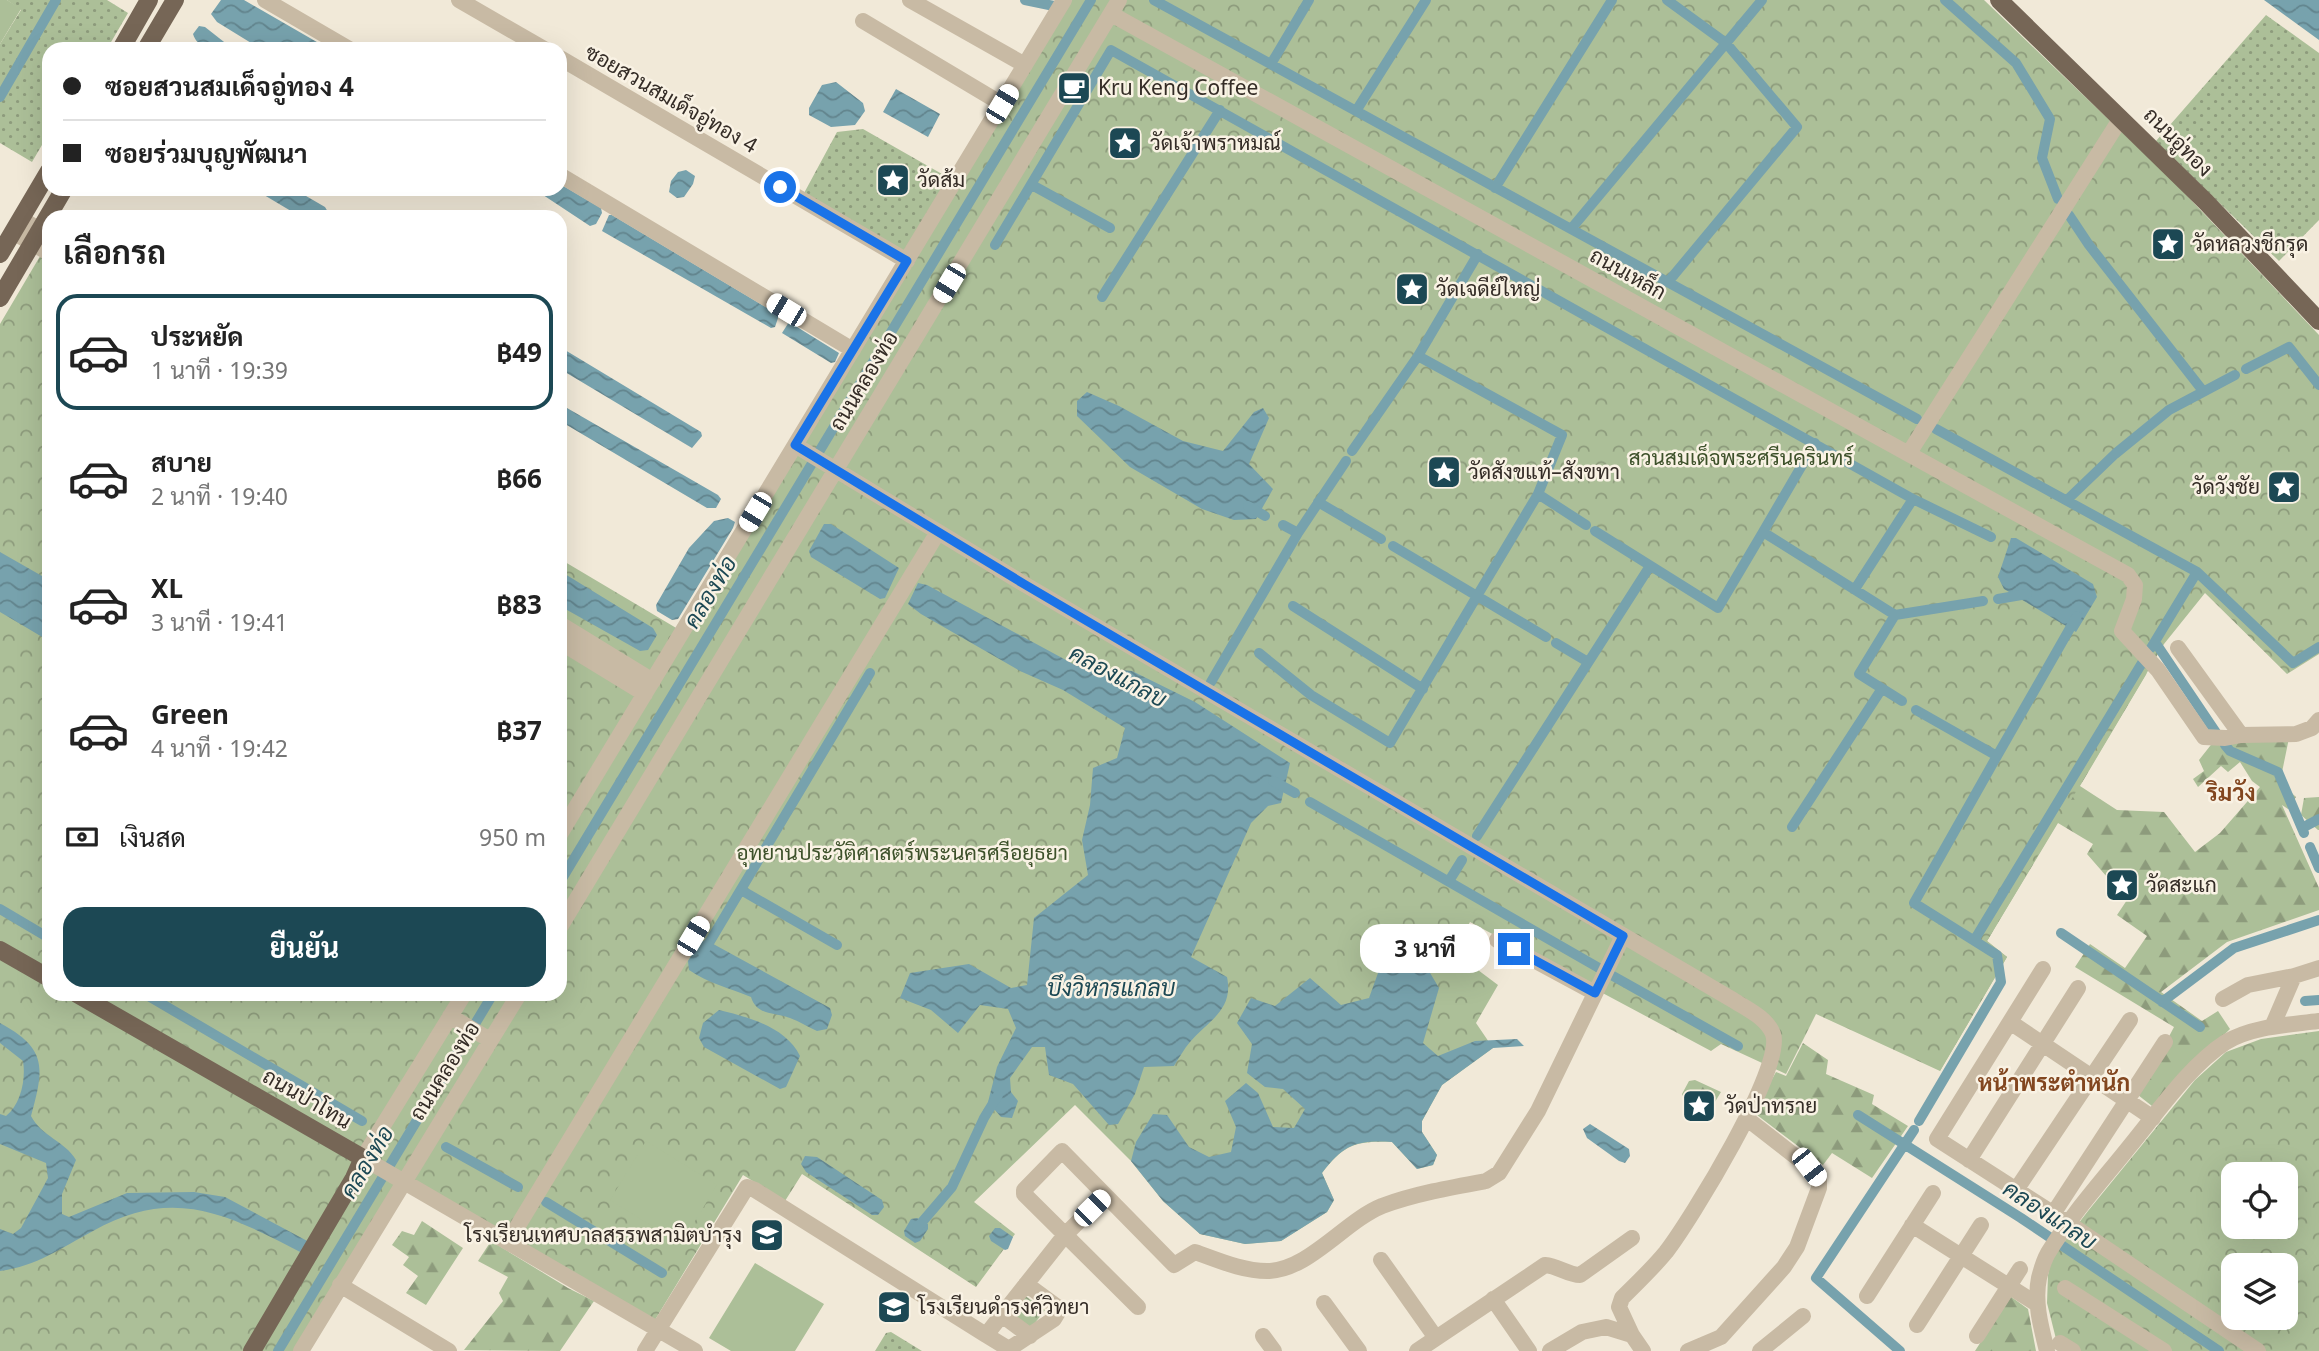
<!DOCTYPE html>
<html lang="th">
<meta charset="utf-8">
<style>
body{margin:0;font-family:"Noto Sans",Sarabun,sans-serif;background:#f2f2f2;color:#222;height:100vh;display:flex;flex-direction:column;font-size:26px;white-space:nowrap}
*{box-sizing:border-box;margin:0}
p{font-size:23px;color:#767676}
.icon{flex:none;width:38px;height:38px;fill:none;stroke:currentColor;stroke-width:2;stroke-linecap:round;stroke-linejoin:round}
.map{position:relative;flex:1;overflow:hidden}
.panel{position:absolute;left:42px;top:210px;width:525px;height:791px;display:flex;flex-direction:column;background:#fff;border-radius:21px;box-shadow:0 7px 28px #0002}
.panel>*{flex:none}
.hud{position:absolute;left:42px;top:42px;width:525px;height:154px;border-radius:21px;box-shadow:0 7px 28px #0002;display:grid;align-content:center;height:154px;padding:0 21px;background:#fff}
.buttons{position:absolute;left:2221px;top:1162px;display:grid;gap:14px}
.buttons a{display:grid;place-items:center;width:77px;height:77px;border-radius:14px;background:#fff;box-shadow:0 7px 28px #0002;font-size:35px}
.end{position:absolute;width:32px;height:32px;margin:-16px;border:9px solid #1a73e8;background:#fff;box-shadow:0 0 0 4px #fff}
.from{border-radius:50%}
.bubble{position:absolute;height:49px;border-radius:21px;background:#fff;box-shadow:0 7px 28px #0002;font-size:23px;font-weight:700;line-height:49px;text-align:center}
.car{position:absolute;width:21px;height:42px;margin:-21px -10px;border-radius:9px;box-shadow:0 0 5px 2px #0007;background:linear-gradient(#fff 24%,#345 0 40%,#fff 0 76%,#345 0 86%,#fff 0)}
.hud b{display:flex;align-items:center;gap:24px;height:66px;font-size:26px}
.hud b+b{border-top:2px solid #e0e0e0}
.hud i{width:18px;height:18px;background:#222}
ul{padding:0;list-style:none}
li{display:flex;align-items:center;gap:21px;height:116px;margin:0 14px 10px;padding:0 7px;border:4px solid transparent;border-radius:21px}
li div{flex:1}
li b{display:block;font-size:26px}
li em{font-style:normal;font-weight:700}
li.current{border-color:#1c4854}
li>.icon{width:63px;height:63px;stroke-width:1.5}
h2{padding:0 21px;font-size:32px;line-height:84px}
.pay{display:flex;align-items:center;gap:18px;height:77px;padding:0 21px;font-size:26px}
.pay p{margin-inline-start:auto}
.button{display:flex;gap:14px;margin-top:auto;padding:14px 21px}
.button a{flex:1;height:80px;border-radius:21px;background:#1c4854;color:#fff;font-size:28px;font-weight:700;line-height:80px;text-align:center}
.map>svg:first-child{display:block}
</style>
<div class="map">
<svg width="2319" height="1351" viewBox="0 0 2319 1351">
<defs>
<pattern id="grass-dots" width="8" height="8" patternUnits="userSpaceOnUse" patternTransform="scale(1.75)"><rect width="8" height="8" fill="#acbf98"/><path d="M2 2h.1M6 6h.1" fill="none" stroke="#8d9b7c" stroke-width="1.8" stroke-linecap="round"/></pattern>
<pattern id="forest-firs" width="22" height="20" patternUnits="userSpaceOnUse" patternTransform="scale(1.75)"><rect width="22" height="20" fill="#acbf98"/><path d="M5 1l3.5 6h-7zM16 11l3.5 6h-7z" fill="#8d9b7c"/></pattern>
<pattern id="park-crowns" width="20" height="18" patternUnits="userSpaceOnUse" patternTransform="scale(1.75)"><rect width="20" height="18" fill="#acbf98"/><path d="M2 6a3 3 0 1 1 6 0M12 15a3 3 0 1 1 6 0" fill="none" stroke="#8d9b7c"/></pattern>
<pattern id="water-waves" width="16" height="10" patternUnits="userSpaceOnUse" patternTransform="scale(1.75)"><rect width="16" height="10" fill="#77a2ad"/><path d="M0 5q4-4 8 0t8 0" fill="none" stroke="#62848d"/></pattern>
</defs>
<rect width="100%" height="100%" fill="#f1e9d8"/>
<!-- grass -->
<path fill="url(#grass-dots)" d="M7,0H107L128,13L107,49H49V133L32,162L0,143V44L21,10Z
M2266,15L2319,53V220L2279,261L2156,141Z
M863,129L949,178L903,254L803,195L837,132Z
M891,1332L922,1351H875L886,1333Z"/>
<!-- forest -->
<path fill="url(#forest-firs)" d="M2147,673L2080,786L2117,810L2164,812L2195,852L2220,833L2260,787L2252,781L2240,762L2228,772L2221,766L2198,787L2193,779L2204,771L2199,760L2214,741L2289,738L2280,782L2296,797L2288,809L2282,805L2319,888V910L2227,942L2161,992L2202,1021L2218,1011L2230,1029L2152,1106L2138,1095L2174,1027L2075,967L2090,944L2125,968L2147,936L2117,915L2127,900L2087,854L2093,844L2058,823L1987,941L2007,957L1940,1071L1884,855Z
M2319,797V830H2318L2301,815L2304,798Z
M1803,1043L1828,1060L1826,1074L1874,1095L1872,1104L1908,1126L1872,1178L1832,1153L1823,1165L1757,1115L1756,1108L1776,1072L1786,1076Z
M1695,1080L1721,1092L1707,1115L1689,1109L1682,1094L1689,1081Z
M422,1221L463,1248L426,1305L406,1293L418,1276L403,1265L409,1257L392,1245L402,1231L414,1235Z
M491,1241L568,1288L594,1301L560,1351L464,1350L503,1301L499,1293L508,1277L478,1261Z
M2010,1296L2028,1309L2036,1351H1975Z"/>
<!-- park -->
<path fill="url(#park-crowns)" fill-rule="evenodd" d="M1072,0H1984L2174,182L2319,335V654L2287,674L2205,593L2164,644L1987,941L2007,957L1940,1071L1816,1014L1786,1074L1721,1044L1711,1051L1470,922L1454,952L1498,985L1476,1023L1493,1048L1442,1085L1422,1121V1132L1437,1155L1433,1165L1417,1169L1392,1142C1355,1141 1345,1144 1322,1173L1334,1200L1327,1212L1281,1241L1245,1244L1200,1234L1163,1201L1131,1161L1075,1105L974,1202L1015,1234L976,1287L802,1174L785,1201L743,1175L655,1320L402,1174L295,1351H0V324L49,241V994H560V559L688,635Z
M2319,1031V1351H2059L2047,1303L2048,1275L2051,1259L2088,1211L2195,1080L2226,1052L2261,1039ZM2233,1174H2286V1227H2233ZM2233,1265H2286V1318H2233Z
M1024,1295L1045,1310L1031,1328L1011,1314Z"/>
<!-- garden -->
<path fill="#acbf98" d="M0,0H7L21,9L0,44Z
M646,1141L717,1185L681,1244L610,1200Z
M755,1263L824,1304L795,1351H731L709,1338Z"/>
<!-- water -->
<path fill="url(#water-waves)" d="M221,0H244L329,49H261L217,22L211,14Z
M2264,0H2319V40Z
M199,26L205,27L233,49C217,49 199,52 193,34Z
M836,82L863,103L865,111L855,125L831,127L809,115V108L822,85Z
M896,89L940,114L928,137L883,112Z
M686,170L695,176L693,184L684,197L677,198L669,192L671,181L678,172Z
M560,184L601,208L602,213L596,224L590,226L534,189H560Z
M254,189H294L325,207L328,212L324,217H301Z
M609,215H612L779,315L775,327L771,328L602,231Z
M789,322L839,353L835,362L831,363L782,333Z
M560,347L701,432L702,436L692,448L560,369Z
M1087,392L1119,406L1183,441L1223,451L1254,412L1263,408L1269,418L1249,464L1273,489L1256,519L1234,520L1202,509L1130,467L1077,416V401Z
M560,404L718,495L721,499L716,508H707L560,421Z
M728,518L735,522L733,528L678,619L672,620L657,611L656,605L689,548L714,521Z
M824,524H831L899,568L885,598L880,599L811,557L809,551Z
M2011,538H2016L2093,584L2097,597L2076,632L2004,589L1998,577Z
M0,552L49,580V641L0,612Z
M560,571L653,628L657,635L648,650L640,651L560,606Z
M918,583L927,585L1077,666L1132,671L1195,702L1290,763L1281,803L1268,806L1251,823L1191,957L1227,977C1234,1010 1208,1021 1190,1042C1184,1049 1179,1058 1174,1066L1144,1067L1135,1094L1118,1124L1109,1125L1073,1084L1049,1075L1045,1047H1032L1010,1078L1011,1092L1018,1101L1012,1118L1001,1117L988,1102L997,1067L1016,1028L1008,1009L980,1005L958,1033L931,1010L900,998L910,973L969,964L1011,988L1027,985L1034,918L1088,875L1082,840L1090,805L1093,768L1117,758L1125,728L1063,690L1020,671L921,614L908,604Z
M706,940L830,1008L832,1015L827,1029L817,1031C808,1027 799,1021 790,1018C774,1012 757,1016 751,997C729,988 708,983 689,970L688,961L700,942Z
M1400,953L1426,966L1439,988L1423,1043L1438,1056L1475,1041L1517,1039L1524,1046L1493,1048L1442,1085L1422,1121V1132L1437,1155L1433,1165L1417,1169L1392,1142C1357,1140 1344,1144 1322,1173L1334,1200L1327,1212L1281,1241L1245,1244L1200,1234L1163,1201L1131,1161L1136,1142L1153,1114L1167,1115L1189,1147L1209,1157L1231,1152L1236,1127L1225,1101L1246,1083L1258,1093L1273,1127L1294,1128L1305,1109L1283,1089L1265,1087L1247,1073L1252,1044L1237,1023L1251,998L1275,1006L1310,978L1341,1005L1369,998L1382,962Z
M719,1010C748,1017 786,1027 800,1056L786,1087L780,1089L704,1047L699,1038L703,1023Z
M0,1023C48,1049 44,1068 31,1116C41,1136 65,1141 76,1160L62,1194V1214L69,1217L127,1193L194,1192L225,1197L311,1243L304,1254C229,1215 174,1185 93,1231C61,1248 37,1266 0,1271V1229L13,1234L21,1228L48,1178L46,1163L0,1144V1114L6,1116C21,1104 26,1079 23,1061L0,1043Z
M1590,1124L1629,1149L1630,1156L1625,1163L1619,1161L1587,1138L1583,1129Z
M805,1156L817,1157L882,1200L884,1207L878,1215H872L806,1172L801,1164Z
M917,1218L928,1224V1229L920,1241L915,1243L905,1236L904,1231L911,1219Z
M995,1228H1000L1013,1237L1008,1249L1005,1250L991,1241L989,1236Z"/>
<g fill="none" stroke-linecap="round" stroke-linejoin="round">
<!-- canal -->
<path stroke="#77a2ad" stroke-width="10" d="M1025,0L1054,6
M1154,0L1917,419
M1667,0L1726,43L1797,127L1668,282
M1945,0L2016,63L2050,119L2042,158L2058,199
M1271,64L1309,0
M0,97L56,0
M1356,111L1426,0
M1032,185L1110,228
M1495,188L1612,0
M2069,215L2089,245L2203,391
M1571,229L1762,0
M995,245L1111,50L1913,499L1991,537
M1102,297L1220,110
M1418,356L1478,254
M2246,369L2289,347L2319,385
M1936,429L2197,572L2293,663L2319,647
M1352,451L1418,356L1562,435L1538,494L1586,525
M1538,494L1477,596L1546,637
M2067,500L2115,454L2169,410L2235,375
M1318,502L1381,539
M1248,506L1265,516
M1283,525L1298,533
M1595,531L1718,608L1763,532L1895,615L1859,674L1902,701
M1763,532L1815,443
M1855,589L1913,499
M1998,599L2027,594
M1293,606L1423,689
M1895,615L1983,601
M2155,642L2219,737
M1556,643L1588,662
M2151,648L2197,572
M1259,653L1311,695L1390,743L1477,596L1393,546
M1211,682L1298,533L1346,461
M1916,710L1997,756L1914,903L1997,955L2001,982L1919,1121
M2225,745L2230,751L2278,772L2304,833
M1997,756L2077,616
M1273,781L1295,793
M1310,802L1599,968
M1792,827L1881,690
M2302,828L2319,819
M1477,836L1650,566
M2310,847L2319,868
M1449,881L1462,860
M560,882L1091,0
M741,890L837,945
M0,909L49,938
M2061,933L2200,1027
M1975,939L2142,663
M703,953L870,673
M1613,976L1738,1046
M145,994L362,1121
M2305,1001L2319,1000
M2162,1002L2234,948L2319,920
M1858,1115L2021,1218L2219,1351
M446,1147L518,1187
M546,1202L662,1273
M917,1228L952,1187L984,1118L998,1095
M278,1351L493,994
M1900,1351L1816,1278L1914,1130"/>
<!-- minor -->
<path stroke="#c8baa4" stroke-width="16" d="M265,0L349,49
M459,0L544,49
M910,0L1025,65
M1111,14L2128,575L2135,585L2134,599L2122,631L2158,670L2204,737L2225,738L2241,735L2296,734L2312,728L2319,720
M863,21L1002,104
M560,58L907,261
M560,175L853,350
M21,219L49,235
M13,232L49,253
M795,445L1024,584L1733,1000C1747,1009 1767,1018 1773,1034C1785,1067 1690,1221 1666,1252C1653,1268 1637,1283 1622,1298L1619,1307L1632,1335
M1909,453L2121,118
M560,624L653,681
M560,642L645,694
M2178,648L2241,735
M560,834L1064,0
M560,927L1119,0
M1497,940L1595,993
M2043,969L1937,1139L2068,1223L2258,1351
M464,994L363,1158L695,1351
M2223,999L2248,985L2294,976L2319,968
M450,1016L490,1040
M2010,1022L2153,1118
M2272,1027L2294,976
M1969,1160L2078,988
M2016,1190L2130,1020
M2053,1214L2165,1042
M1912,1225L2037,1304
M508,1242L938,532
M1381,1260L1436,1338
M340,1285L449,1351
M2065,1288L2164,1351
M1867,1296L1933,1193
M1493,1299L1529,1351
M1324,1303L1359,1351
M1138,1307L1024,1194V1190L1062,1151L1174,1265L1195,1252C1218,1260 1242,1271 1267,1271C1308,1271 1345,1221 1382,1206C1414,1194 1453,1187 1486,1181L1499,1173L1538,1111L1623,936
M1002,1315L1030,1336
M1917,1325L1981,1225
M986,1335L1009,1349L1054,1319L1060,1309L1026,1284
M1263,1336L1274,1351
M1977,1336L2020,1269
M2060,1343L2073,1351
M301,1351L519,994
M645,1351L747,1187L755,1190L986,1335L1065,1235L1105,1195
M1417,1351L1545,1265C1558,1266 1568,1275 1580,1275L1632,1238
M1550,1351L1582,1332L1606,1327L1632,1335L1643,1351
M1688,1351L1721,1337L1784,1267L1797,1247L1819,1188V1179L1809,1167L1746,1118
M1760,1351L1803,1316
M2047,1351C2041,1327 2034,1302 2039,1278C2041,1270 2044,1260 2048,1253C2071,1215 2101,1182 2129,1147C2157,1113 2189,1066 2226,1042C2253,1026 2289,1025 2319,1021"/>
<!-- major -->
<path stroke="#766656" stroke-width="18" d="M1999,0L2206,202L2319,321
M121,49L149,0
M146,49L175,0
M0,254L49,171
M0,298L64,189
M0,950L49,978
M77,994L363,1158L354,1178L252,1351"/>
</g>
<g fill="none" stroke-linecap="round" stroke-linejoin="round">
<!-- route -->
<path stroke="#1a73e8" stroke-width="9" d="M780,187L907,261L795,445L1024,584L1623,936L1595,993L1514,949"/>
</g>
<!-- icons -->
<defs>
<g id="cafe-square" transform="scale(1.75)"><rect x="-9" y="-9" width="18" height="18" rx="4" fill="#1c4854" stroke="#f9f2e4"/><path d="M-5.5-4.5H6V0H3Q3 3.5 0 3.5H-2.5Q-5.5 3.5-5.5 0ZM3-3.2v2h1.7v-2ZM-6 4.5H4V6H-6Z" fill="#fff"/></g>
<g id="sight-square" transform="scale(1.75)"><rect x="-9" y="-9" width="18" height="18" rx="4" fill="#1c4854" stroke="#f9f2e4"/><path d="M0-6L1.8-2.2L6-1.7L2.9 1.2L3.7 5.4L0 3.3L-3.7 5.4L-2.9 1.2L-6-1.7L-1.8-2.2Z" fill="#fff"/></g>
<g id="school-square" transform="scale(1.75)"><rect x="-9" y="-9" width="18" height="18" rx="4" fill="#1c4854" stroke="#f9f2e4"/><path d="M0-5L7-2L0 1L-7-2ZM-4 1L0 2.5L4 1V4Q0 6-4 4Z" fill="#fff"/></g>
</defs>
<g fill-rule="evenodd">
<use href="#cafe-square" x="1074" y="88"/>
<use href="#sight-square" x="1125" y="143"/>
<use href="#sight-square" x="893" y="180"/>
<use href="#sight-square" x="2168" y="244"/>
<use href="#sight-square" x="1412" y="289"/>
<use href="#sight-square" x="1444" y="472"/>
<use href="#sight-square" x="2284" y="487"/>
<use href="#sight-square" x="2122" y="885"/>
<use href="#sight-square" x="1699" y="1106"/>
<use href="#school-square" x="767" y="1235"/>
<use href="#school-square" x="894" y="1307"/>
</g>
<g text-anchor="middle" stroke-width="5" stroke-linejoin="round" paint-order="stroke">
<!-- poi labels -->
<g font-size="21" fill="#342c26" stroke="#f9f2e4" text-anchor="start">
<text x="1098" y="95">Kru Keng Coffee</text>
<text x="1150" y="150">วัดเจ้าพราหมณ์</text>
<text x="917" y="187">วัดส้ม</text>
<text x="2192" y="251">วัดหลวงชีกรุด</text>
<text x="1436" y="296">วัดเจดีย์ใหญ่</text>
<text x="1468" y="479">วัดสังขแท้–สังขทา</text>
<text x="2260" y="494" text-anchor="end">วัดวังชัย</text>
<text x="2146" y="892">วัดสะแก</text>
<text x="1724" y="1113">วัดป่าทราย</text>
<text x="742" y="1242" text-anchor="end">โรงเรียนเทศบาลสรรพสามิตบำรุง</text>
<text x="918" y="1314">โรงเรียนดำรงค์วิทยา</text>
</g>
<!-- street labels -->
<g font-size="21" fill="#342c26" stroke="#f9f2e4">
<text transform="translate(671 99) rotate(30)" y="7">ซอยสวนสมเด็จอู่ทอง 4</text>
<text transform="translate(2178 142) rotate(45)" y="7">ถนนอู่ทอง</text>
<text transform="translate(1628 274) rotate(29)" y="7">ถนนเหล็ก</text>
<text transform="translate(864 381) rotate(-59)" y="7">ถนนคลองท่อ</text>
<text transform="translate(445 1071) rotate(-58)" y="7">ถนนคลองท่อ</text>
<text transform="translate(307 1099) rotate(30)" y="7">ถนนป่าโทน</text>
</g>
<!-- park labels -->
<g font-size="21" fill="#3d512a" stroke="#f9f2e4">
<text x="1741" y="465">สวนสมเด็จพระศรีนครินทร์</text>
<text x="902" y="860">อุทยานประวัติศาสตร์พระนครศรีอยุธยา</text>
</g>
<!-- water labels -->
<g font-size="23" font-style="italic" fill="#1c4854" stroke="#f9f2e4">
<text transform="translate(710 592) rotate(-59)" y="8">คลองท่อ</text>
<text transform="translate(1118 676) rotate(28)" y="8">คลองแกลบ</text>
<text x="1111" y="996">บึงวิหารแกลบ</text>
<text transform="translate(367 1162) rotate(-59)" y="8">คลองท่อ</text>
<text transform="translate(2050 1215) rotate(33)" y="8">คลองแกลบ</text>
</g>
<!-- neighbourhood labels -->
<g font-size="23" font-weight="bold" fill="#82461f" stroke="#f9f2e4">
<text x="2231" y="801">ริมวัง</text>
<text x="2054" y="1091">หน้าพระตำหนัก</text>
</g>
</g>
</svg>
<div class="buttons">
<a><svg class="icon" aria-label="locate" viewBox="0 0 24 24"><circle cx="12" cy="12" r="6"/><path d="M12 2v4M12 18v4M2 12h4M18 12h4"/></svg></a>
<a><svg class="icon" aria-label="layers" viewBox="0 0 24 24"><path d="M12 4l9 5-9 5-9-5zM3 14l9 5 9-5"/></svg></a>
</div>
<i class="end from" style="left:780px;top:187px"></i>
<i class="end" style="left:1514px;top:949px"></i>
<div class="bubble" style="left:1360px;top:924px;width:130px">3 นาที</div>
<i class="car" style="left:1002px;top:104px;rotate:31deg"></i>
<i class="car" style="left:949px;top:283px;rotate:211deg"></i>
<i class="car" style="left:786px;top:310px;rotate:301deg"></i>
<i class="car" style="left:755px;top:512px;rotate:211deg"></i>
<i class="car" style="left:693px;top:936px;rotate:31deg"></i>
<i class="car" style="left:1809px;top:1167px;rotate:142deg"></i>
<i class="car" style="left:1092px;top:1208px;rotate:45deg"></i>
<div class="hud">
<b><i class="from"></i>ซอยสวนสมเด็จอู่ทอง 4</b>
<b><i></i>ซอยร่วมบุญพัฒนา</b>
</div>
<section class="panel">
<h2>เลือกรถ</h2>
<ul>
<li class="current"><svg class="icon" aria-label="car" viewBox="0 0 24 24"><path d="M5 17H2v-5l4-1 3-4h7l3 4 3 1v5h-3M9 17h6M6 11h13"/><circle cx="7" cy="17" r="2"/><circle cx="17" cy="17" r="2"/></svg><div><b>ประหยัด</b><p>1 นาที · 19:39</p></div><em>฿49</em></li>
<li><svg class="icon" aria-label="car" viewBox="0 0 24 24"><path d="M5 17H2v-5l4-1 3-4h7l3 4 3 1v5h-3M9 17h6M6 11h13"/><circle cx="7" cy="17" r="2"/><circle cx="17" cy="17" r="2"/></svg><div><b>สบาย</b><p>2 นาที · 19:40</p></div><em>฿66</em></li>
<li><svg class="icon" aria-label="car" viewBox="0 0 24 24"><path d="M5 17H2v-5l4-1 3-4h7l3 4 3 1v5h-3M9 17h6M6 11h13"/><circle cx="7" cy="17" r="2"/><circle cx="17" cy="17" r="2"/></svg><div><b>XL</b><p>3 นาที · 19:41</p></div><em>฿83</em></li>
<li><svg class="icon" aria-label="car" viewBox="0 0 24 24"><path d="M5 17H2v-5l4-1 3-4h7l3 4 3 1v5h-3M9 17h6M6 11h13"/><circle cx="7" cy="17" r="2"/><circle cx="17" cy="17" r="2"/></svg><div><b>Green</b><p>4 นาที · 19:42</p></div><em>฿37</em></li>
</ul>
<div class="pay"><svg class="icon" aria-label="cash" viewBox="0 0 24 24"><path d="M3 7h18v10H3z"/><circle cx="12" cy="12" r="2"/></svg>เงินสด<p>950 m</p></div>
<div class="button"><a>ยืนยัน</a></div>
</section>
</div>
